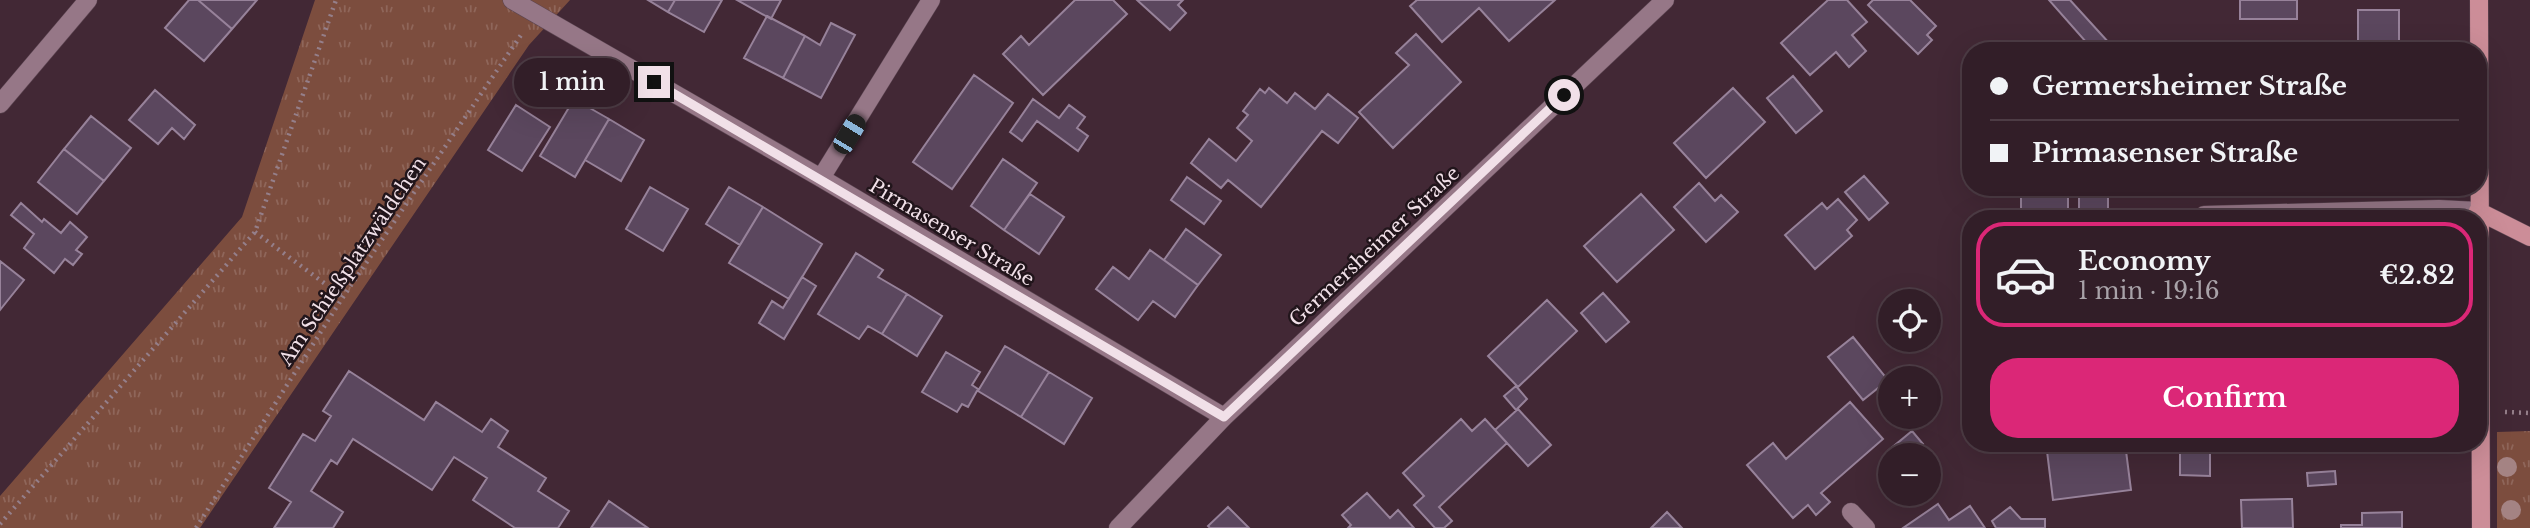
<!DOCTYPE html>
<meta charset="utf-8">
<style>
body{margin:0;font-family:"Libre Baskerville",serif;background:#3d2b34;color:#f1f3f6;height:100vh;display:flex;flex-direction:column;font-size:26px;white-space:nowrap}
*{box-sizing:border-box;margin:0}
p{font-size:23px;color:#a8a2a8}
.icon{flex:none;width:38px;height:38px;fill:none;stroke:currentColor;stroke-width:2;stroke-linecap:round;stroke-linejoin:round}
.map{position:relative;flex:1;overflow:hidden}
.side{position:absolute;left:1962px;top:210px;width:525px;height:242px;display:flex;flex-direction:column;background:#321e28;border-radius:28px;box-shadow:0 7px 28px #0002,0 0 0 2px #4d3c45}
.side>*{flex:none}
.hud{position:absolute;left:1962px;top:42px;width:525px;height:154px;border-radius:28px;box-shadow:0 7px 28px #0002,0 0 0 2px #4d3c45;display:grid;align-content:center;height:154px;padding:0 28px;background:#321e28}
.buttons{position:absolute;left:1878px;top:289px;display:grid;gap:14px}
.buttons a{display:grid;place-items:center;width:63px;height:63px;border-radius:50%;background:#321e28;box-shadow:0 7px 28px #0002,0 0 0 2px #4d3c45;font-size:35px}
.end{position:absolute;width:32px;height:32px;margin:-16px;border:9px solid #f1e0e8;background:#111;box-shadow:0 0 0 4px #111}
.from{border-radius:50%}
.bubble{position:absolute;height:49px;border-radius:24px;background:#321e28;box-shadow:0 7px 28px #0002,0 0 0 2px #4d3c45;font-size:23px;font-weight:600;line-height:49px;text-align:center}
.car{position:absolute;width:21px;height:42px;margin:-21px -10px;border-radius:9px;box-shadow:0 0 5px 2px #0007;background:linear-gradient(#222 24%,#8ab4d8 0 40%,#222 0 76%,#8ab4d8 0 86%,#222 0)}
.hud b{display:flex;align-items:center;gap:24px;height:66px;font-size:26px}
.hud b+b{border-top:2px solid #4d3c45}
.hud i{width:18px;height:18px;background:#f1f3f6}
ul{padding:12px 0 0;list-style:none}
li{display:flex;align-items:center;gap:21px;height:105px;margin:0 14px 10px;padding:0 14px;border:4px solid #4d3c45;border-radius:28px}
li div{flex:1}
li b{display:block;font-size:26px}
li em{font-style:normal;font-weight:600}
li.on{border-color:#db2777}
li>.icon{width:63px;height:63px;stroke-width:1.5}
.action{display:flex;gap:14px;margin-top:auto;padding:14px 28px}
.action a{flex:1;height:80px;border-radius:28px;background:#db2777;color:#fff;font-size:28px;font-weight:600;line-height:80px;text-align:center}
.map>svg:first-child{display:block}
</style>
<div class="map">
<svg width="2530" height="528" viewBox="0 0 2530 528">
<defs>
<pattern id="grass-tufts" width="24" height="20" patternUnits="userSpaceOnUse" patternTransform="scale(1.75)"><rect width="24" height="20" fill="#7c4d3e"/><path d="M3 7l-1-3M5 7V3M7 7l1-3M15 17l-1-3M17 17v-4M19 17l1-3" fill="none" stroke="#8f665a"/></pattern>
</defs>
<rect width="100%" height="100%" fill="#422835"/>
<!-- grass -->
<path fill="url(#grass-tufts)" d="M315,0H570L529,45L200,528H0V496L242,217Z
M2530,431V528H2497V432Z"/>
<!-- building -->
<path fill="#5b475e" stroke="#97829a" stroke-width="2" d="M189,0H198L232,29L204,61L165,28Z
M198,0H257L232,29Z
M648,0H675L668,12Z
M675,0H722L704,32L668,12Z
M737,0H781L771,19Z
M1075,0H1113L1127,14L1043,95L1003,54L1021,36L1029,45Z
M1137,0H1183L1178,5L1186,13L1170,30Z
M1417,0H1555L1509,41L1479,8L1442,42L1410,6Z
M1828,0H1847L1867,22L1852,35L1866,51L1849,67L1836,52L1810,75L1781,43Z
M1873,0H1910L1936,26L1927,35L1932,40L1918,54L1868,5Z
M2049,0H2070L2110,44L2102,51H2094Z
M2240,0H2297V19H2240Z
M2358,10H2399V51H2358Z
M767,16L805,36L783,78L744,58Z
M831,23L855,35L821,98L783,78L805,36L820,45Z
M1416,34L1461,82L1393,148L1359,112L1409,65L1396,53Z
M974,75L1013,103L952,189L913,162Z
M1793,76L1822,111L1796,133L1767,98Z
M1269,88L1287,103L1295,93L1315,109L1328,94L1358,118L1338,143L1322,131L1261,207L1228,180L1221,188L1191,163L1209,139L1236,161L1252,141L1237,128L1248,115L1243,111L1260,89L1265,93Z
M1733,88L1765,122L1706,178L1674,143Z
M155,90L195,125L184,139L172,128L158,144L129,120Z
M574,99L609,119L575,177L540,156Z
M1033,99L1059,118L1069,105L1085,117L1077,128L1088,136L1078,151L1037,121L1022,141L1010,132Z
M516,105L550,127L522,171L488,150Z
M91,116L131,148L104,181L64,149Z
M609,119L644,140L621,181L585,160Z
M64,149L104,181L77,214L38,182Z
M1003,159L1037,183L1004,230L971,206Z
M1864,176L1888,203L1869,220L1845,192Z
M1187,177L1221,201L1204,224L1171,200Z
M1699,183L1715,201L1721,195L1738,212L1706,242L1674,207Z
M650,187L688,209L663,251L626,229Z
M729,187L763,207L740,245L706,224Z
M2008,187H2045V192L2068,193V219H2021V196H2007Z
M2079,187H2108V212L2079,213Z
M1030,194L1064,217L1039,254L1004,230Z
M1641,194L1674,230L1617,282L1584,246Z
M1838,199L1857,220L1847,230L1852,236L1815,269L1785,235L1822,203L1827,209Z
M21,203L42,222L44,219L61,233L70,222L87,237L76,250L82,254L73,265L65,259L54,273L24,248L34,234L11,215Z
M763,207L822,244L789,299L729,263Z
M1186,229L1221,255L1198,285L1164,260Z
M1150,250L1198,285L1175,317L1153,301L1138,320L1096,289L1113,267L1129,279Z
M856,253L883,270L878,277L907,294L882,334L868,326L859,339L818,314Z
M0,261L24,280L0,310Z
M802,277L816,286L784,339L759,323L772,301L783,308Z
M1603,293L1629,322L1606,342L1581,313Z
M907,294L942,316L917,356L882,334Z
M1547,300L1577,331L1518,387L1488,356Z
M1853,337L1888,380L1863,400L1828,357Z
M1005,346L1049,372L1021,417L978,391Z
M946,352L980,372L972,385L978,389L968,407L962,404L957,412L922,392Z
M349,371L424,420L436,402L482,432L491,419L508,431L498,447L546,478L538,491L569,511L558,528H515L473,500L487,478L454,457L432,490L353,439L337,464L331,460L311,491L343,512L333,528H274L291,502L269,488L303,434L315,441L331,416L323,411Z
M1049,372L1092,398L1064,444L1021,417Z
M1516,386L1527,399L1516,410L1504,396Z
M1850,402L1883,439L1821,493L1830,502L1816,515L1808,505L1793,518L1747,465L1773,443L1786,459Z
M1518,409L1551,445L1528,466L1495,430Z
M1461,419L1472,431L1485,419L1507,443L1439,507L1452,521L1444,528H1435L1414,505L1424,496L1403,473Z
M1912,431L1923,444L1911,455H1893L1889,450Z
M2046,443H2125L2131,490L2053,500Z
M2259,443H2414V445H2259Z
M2180,444L2210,445V476L2180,475Z
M2335,471L2336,484L2308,486L2307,473Z
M1367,493L1390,518L1398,510L1414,528H1348L1351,525L1342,515Z
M2292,499L2293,528H2242L2241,500Z
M609,501L648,528H591Z
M1938,504L1949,520L1970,506L1985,528H1903Z
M1228,507L1249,528H1210L1208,526Z
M2010,507L2021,519H2045V528H1996L1992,521Z
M1667,512L1682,528H1651Z
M2402,512V528H2341V525H2362V513Z"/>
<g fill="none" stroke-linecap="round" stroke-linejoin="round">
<!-- minor casing -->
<g stroke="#5c4652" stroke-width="19">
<path id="minor" d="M512,0L821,178L1224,417
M0,104L88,0
M821,178L931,0
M2200,219L2204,215L2439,209L2478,211
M1851,512L1866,528
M1118,528L1224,417L1665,0"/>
</g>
<!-- major casing -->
<g stroke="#5c4652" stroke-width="19">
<path id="major" d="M2479,0L2481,528
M2478,211L2530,237"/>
</g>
<!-- path -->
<path stroke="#957f8a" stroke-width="4.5" stroke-dasharray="2 5" stroke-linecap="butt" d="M255,232L343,297
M2505,412L2530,413
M0,524L255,232L336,0
M196,528L343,297L521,35"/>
<!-- minor -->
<use href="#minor" stroke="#967787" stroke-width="18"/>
<!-- major -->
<use href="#major" stroke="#cc8d98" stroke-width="18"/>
</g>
<!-- trees -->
<g fill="#a48383">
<circle cx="2507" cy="467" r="10"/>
<circle cx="2511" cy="510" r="10"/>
</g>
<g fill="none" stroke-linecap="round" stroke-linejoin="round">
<!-- route -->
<path stroke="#f1e0e8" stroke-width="9" d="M654,82L1224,417L1564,95"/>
</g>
<g text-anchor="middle" stroke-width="5" stroke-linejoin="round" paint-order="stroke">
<!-- street labels -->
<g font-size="19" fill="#f1e0e8" stroke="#21151b">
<text transform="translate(952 232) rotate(31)" y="7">Pirmasenser Straße</text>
<text transform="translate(1374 246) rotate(-43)" y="7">Germersheimer Straße</text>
<text transform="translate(352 261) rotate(-56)" y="7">Am Schießplatzwäldchen</text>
</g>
</g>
</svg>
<div class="buttons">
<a><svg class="icon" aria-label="locate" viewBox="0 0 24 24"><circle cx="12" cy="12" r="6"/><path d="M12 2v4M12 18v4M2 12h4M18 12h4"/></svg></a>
<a>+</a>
<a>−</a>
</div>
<i class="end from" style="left:1564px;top:95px"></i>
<i class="end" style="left:654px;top:82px"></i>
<div class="bubble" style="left:514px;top:58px;width:116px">1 min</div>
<i class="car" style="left:849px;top:134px;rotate:31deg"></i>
<div class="hud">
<b><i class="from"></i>Germersheimer Straße</b>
<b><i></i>Pirmasenser Straße</b>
</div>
<section class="side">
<ul>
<li class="on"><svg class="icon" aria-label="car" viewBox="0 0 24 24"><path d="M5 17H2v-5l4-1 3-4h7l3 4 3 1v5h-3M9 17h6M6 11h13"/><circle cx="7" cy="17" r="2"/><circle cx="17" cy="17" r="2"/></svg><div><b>Economy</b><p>1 min · 19:16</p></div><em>€2.82</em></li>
</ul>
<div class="action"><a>Confirm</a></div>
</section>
</div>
